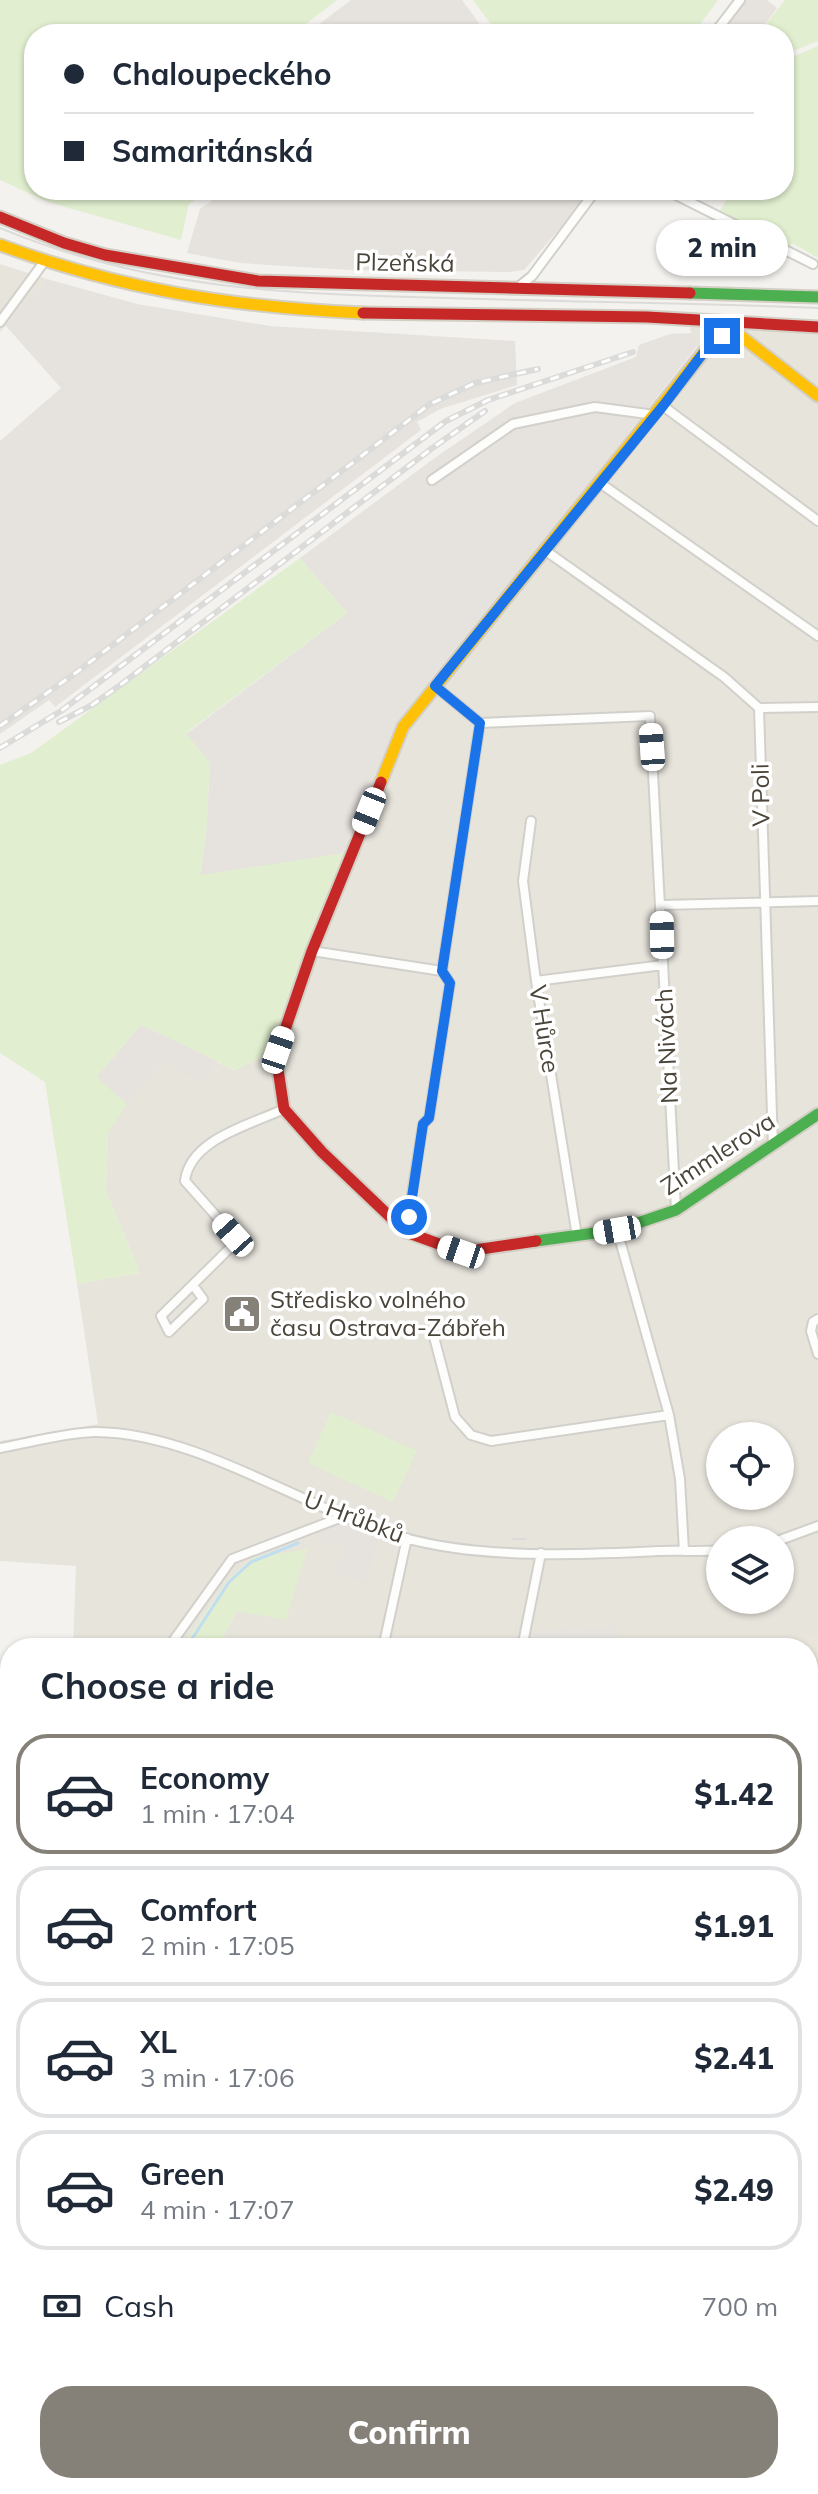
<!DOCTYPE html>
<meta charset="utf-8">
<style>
body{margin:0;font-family:Mulish,sans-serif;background:#f2f2f3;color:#1f2937;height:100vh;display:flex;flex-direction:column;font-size:30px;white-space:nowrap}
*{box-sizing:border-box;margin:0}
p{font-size:26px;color:#747a83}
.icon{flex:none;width:44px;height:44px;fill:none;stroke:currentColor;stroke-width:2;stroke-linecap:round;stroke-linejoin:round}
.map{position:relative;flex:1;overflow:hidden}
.details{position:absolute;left:0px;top:1638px;width:818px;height:856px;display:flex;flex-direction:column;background:#fff;border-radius:32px 32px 0 0;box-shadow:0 2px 6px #0004}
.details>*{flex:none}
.hud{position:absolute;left:24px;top:24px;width:770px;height:176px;border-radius:32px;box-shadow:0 2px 6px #0004;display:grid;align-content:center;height:176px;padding:0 40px;background:#fff}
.fabs{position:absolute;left:706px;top:1422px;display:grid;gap:16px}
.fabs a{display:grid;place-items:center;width:88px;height:88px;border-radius:50%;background:#fff;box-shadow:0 2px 6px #0004;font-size:40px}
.end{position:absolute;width:36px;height:36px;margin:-18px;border:10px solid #1a73e8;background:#fff;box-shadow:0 0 0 4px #fff}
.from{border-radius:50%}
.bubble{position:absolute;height:56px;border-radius:28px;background:#fff;box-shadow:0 2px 6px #0004;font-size:26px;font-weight:800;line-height:56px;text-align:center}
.car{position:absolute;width:24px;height:48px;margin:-24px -12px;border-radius:10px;box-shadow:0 0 6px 2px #0007;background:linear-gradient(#fff 24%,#345 0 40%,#fff 0 76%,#345 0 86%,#fff 0)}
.hud b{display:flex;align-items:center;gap:28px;height:76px;font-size:30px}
.hud b+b{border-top:2px solid #e0e1e3}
.hud i{width:20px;height:20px;background:#1f2937}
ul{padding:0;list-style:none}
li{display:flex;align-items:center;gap:24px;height:120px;margin:0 16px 12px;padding:0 24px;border:4px solid #e0e1e3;border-radius:32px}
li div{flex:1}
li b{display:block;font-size:30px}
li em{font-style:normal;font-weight:800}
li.current{border-color:#868178}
li>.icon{width:72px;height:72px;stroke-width:1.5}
h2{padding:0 40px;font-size:36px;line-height:96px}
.pay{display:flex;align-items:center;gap:20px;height:88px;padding:0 40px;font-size:30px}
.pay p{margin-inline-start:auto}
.action{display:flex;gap:16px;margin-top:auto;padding:16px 40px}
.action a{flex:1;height:92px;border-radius:32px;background:#868178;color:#fff;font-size:32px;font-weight:800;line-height:92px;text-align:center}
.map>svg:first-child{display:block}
</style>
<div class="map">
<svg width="818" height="2494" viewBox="0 0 818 2494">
<rect width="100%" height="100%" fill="#f4f2ee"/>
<!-- residential -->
<path fill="#e7e4dc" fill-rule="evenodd" d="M0,264L47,279L0,332Z
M689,326L818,331V2105L808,2107V1648H217L237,1611L286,1619L306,1549L230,1577L181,1648H73L76,1566L0,1561V1441L98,1424L77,1284L140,1273L106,1191L108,1132L97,1077L141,1025L234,1070L267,1055L398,724L440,667L546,538L697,347ZM720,1436H780V1496H720ZM720,1540H780V1600H720Z"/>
<!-- industrial -->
<path fill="#e6e2de" d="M351,0H462L487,34H306Z
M227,190H593L524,270L507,272L350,270L240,263L187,253L200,209Z
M47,279L137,304L270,326L515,341L517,385L440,409L417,422L421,430L55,707L49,700L0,734V441L61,388L5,325Z
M693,333L697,346L546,538L440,667L398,724L345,853L200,876L206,835L210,763L186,734L347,613L300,558L436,457L515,403L636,357L639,345L670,334Z
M495,2484H663L652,2494H503Z"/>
<!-- education -->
<path fill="#eae5da" d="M818,1635V1784L808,1786V1648H714Z"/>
<!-- green -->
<path fill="#e1eecf" d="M0,0H337L293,34H34V190H210L189,204L181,240L48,202L0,180Z
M473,0H718L693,34H498Z
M785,0H818V41L791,52L784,44V34H758Z
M818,46V258L792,243L789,246L720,211L732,190H784V80L788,74L785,71L784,64L792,57Z
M300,558L347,613L186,733L210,763L206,835L200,875L345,853L267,1055L235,1070L141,1025L97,1077L127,1104L108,1133L106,1191L140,1273L77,1284L45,1082L0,1053V765L31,753Z
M331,1412L417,1451L393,1502L308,1463Z
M307,1549L286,1620L237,1611L217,1648H181L230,1577L254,1557Z
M10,2024V2105L0,2111V2029Z
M818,2105V2494H652L663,2484H808V2107Z
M10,2146V2469L0,2462V2152Z
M35,2484H380L387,2494H51Z"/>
<!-- parking -->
<path fill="#e6e3df" d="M740,0H767L777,8L758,34H714Z
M141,1025L217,1061L204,1084L163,1061L127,1104L97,1077Z
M342,1517L381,1530L366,1583L334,1573L337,1559L345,1560V1549L340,1545L316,1540L322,1525Z
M617,1625L619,1645L598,1648H534L532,1633L568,1628L569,1632Z"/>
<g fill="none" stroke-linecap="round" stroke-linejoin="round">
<!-- stream -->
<path stroke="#c0ddf1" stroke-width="3" d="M186,1648L229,1582L251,1562L298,1543
M0,2050L10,2041"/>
<!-- street casing -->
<g stroke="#d2d0cb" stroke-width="12">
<path id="street" d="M714,34L740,0
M666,190L813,264
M517,288L532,276L596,190
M0,322L44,262
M663,406L818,521
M432,480L513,424L595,407L655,415
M600,483L818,636
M546,551L724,677L759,708L773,1146
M759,708L818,707
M480,723L650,716L676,1210
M531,821L523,881L536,981L577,1236
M662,905L818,901
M312,951L442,971
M536,981L663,965
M617,1230L669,1415L680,1479L684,1551
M406,1232L423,1124L429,1118L450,983L442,971L480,723L435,686
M193,1285L203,1299L169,1332L161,1316L231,1247L233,1235L185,1181C190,1139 250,1125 284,1109
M818,1319L813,1322L811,1331L818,1354
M433,1333L455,1417L471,1435L491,1441L669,1415
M0,1448C28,1443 68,1432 96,1432C200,1433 304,1510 405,1538C480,1559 581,1555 659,1551C679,1550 700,1552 720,1550
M780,1540L818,1526
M168,1648L232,1559L342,1517
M383,1648L407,1538
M522,1648L541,1553
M808,1807L818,1805
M0,1969L10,1964
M808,2039L818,2038
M808,2170L818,2166
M808,2277L818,2291"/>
</g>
<!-- fast casing -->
<g stroke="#d3cfc5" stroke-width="15">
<path id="fast" d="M690,293L818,297
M536,1241L617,1230L676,1210L818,1114"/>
</g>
<!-- slow casing -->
<g stroke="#d3cfc5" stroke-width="15">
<path id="slow" d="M0,245C123,290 232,307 363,313
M381,782L403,727L707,348L722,336L742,337L818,396"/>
</g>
<!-- jam casing -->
<g stroke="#d3cfc5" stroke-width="15">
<path id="jam" d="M0,217L64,243L105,255L258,281L690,293
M363,313L647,317L818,327
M381,782L312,951L276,1056L284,1109L322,1152L406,1232L461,1252L536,1241"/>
</g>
<!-- street -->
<use href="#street" stroke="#fdfdfc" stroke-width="8"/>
<!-- fast -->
<use href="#fast" stroke="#4caf50" stroke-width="11"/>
<!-- slow -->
<use href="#slow" stroke="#ffc107" stroke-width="11"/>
<!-- jam -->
<use href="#jam" stroke="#c62828" stroke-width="11"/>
<!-- tram -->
<path stroke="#dbdbda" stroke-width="2" d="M0,228C148,290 289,294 447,298C571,302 695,303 818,308
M513,1539H526"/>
<!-- rail casing -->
<g stroke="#dbdbda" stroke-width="6">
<path id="rail" d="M59,722L92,705L119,686L431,449L485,411
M0,726L77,672L430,404L475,383L538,369
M0,748L61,711L446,421L488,400L633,352"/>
</g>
<!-- rail -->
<use href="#rail" stroke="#fff" stroke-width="3" stroke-dasharray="9" stroke-linecap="butt"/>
</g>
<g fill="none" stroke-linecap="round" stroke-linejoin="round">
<!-- route -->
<path stroke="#1a73e8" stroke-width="10" d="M409,1217L423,1124L429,1118L450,983L442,971L480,723L435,686L663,406L707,348L722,336"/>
</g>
<!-- icons -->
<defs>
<g id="civic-square" transform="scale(2)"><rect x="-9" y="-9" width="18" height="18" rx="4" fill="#868178" stroke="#fff"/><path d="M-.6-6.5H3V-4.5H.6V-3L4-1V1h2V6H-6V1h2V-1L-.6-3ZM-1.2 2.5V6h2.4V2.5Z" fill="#fff"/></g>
</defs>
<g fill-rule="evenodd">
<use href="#civic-square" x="242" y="1314"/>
</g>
<g text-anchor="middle" stroke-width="7" stroke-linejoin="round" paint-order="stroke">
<!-- street labels -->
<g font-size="24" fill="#4b4439" stroke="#fff">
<text transform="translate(405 263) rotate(1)" y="8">Plzeňská</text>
<text transform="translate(761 795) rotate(-91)" y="8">V Poli</text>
<text transform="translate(544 1029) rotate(81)" y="8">V Hůrce</text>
<text transform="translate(667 1046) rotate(-93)" y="8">Na Nivách</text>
<text transform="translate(718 1154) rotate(-33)" y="8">Zimmlerova</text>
<text transform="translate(354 1517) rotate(21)" y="8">U Hrůbků</text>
</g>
<!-- poi labels -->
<g font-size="24" fill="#4b4439" stroke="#fff" text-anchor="start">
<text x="270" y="1308">Středisko volného<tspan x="270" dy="28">času Ostrava-Zábřeh</tspan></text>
</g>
</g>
</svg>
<div class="fabs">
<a><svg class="icon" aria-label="locate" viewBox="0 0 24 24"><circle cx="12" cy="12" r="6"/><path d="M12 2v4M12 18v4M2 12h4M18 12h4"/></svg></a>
<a><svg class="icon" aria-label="layers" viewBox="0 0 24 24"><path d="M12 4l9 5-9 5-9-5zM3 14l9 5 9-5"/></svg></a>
</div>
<i class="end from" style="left:409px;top:1217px"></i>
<i class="end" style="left:722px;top:336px"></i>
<div class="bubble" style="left:656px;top:220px;width:132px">2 min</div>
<i class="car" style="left:652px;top:747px;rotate:356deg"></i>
<i class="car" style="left:369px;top:811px;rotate:202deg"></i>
<i class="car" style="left:662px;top:935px;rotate:359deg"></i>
<i class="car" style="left:278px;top:1050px;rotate:19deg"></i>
<i class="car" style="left:617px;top:1230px;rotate:260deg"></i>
<i class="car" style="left:233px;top:1235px;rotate:318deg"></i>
<i class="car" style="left:461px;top:1252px;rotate:289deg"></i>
<div class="hud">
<b><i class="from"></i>Chaloupeckého</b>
<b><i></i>Samaritánská</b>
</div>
<section class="details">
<h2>Choose a ride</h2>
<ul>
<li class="current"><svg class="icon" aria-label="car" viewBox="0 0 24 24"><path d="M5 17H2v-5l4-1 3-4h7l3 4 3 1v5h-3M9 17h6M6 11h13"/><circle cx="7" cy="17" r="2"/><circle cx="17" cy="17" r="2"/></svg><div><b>Economy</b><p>1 min · 17:04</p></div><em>$1.42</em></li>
<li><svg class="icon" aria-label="car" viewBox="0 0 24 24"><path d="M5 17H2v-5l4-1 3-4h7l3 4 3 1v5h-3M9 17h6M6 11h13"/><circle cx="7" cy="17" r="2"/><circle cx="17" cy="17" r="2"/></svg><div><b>Comfort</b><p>2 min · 17:05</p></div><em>$1.91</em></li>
<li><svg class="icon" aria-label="car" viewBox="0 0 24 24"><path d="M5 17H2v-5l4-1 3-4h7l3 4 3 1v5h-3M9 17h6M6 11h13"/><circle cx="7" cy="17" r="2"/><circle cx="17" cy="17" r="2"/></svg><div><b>XL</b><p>3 min · 17:06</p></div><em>$2.41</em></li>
<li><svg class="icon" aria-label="car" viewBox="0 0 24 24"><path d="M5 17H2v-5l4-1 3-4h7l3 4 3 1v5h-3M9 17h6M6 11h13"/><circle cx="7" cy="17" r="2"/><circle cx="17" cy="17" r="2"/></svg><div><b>Green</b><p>4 min · 17:07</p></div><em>$2.49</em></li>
</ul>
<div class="pay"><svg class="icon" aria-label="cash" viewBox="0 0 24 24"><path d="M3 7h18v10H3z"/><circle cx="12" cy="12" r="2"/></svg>Cash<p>700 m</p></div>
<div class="action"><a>Confirm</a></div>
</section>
</div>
